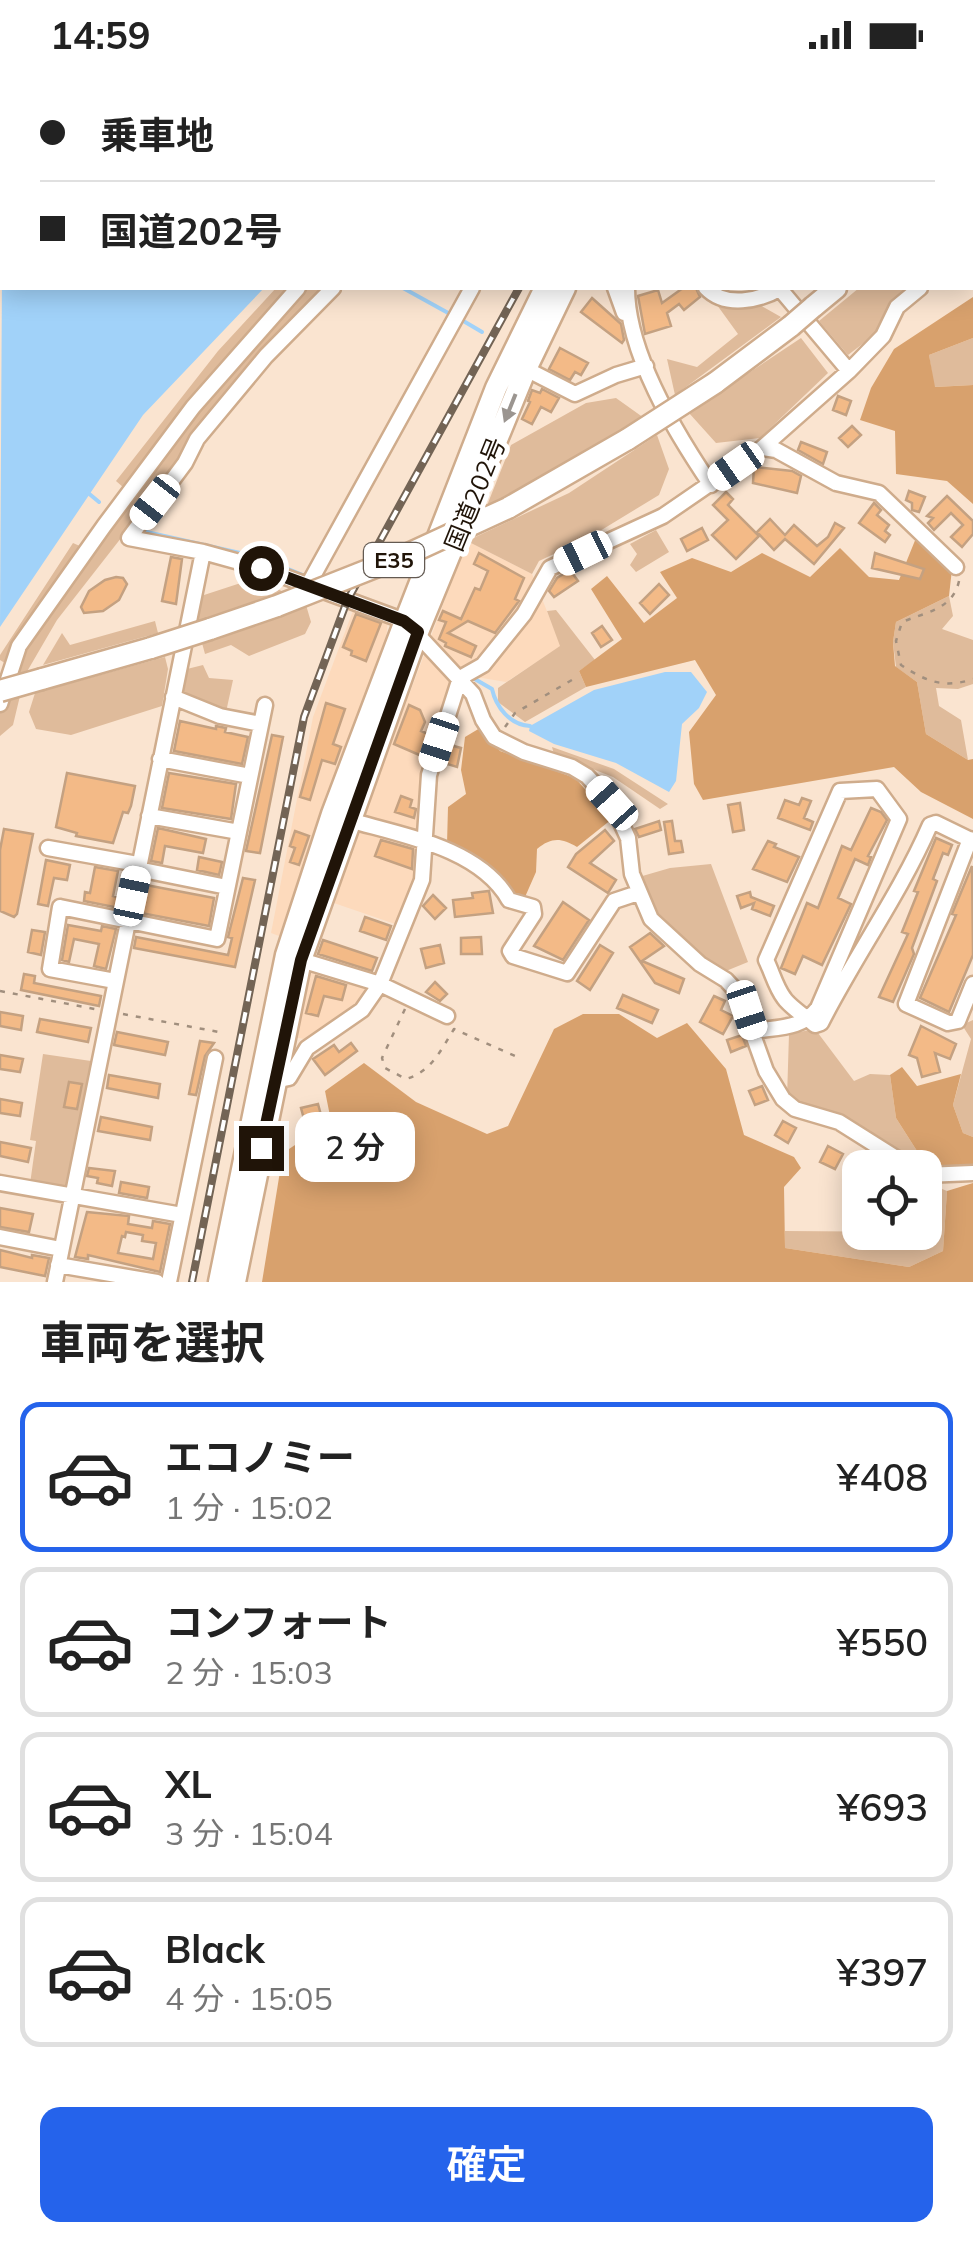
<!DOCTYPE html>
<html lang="ja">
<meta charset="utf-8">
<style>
body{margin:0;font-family:Mulish,"Noto Sans JP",sans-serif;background:#f6f6f6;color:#222;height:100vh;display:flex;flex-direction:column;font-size:38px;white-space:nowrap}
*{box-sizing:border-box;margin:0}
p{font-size:32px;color:#767676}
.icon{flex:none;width:55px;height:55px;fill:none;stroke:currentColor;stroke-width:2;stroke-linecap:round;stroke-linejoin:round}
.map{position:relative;height:1212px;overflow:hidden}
.details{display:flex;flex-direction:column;background:#fff;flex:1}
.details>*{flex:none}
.top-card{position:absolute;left:0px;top:0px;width:975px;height:220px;box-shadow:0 5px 25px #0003;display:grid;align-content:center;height:220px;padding:0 40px;background:#fff}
.fabs{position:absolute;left:842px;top:1080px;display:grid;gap:20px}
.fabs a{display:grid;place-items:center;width:100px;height:100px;border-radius:20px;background:#fff;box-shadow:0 5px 25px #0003;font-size:50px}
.end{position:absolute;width:45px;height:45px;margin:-22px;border:12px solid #201408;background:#fff;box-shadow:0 0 0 5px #fff}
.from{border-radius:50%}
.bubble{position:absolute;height:70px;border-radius:20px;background:#fff;box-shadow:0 5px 25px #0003;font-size:32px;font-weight:600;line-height:70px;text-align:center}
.car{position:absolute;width:30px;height:60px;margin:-30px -15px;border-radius:12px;box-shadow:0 0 8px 2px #0007;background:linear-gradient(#fff 24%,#345 0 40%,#fff 0 76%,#345 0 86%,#fff 0)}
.top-card b{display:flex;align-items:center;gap:35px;height:95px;font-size:38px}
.top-card b+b{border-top:2px solid #e0e0e0}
.top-card i{width:25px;height:25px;background:#222}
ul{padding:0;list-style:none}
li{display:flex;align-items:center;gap:30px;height:150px;margin:0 20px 15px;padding:0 20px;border:5px solid #e0e0e0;border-radius:20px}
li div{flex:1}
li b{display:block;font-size:38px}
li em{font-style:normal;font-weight:600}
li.current{border-color:#2563eb}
li>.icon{width:90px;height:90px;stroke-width:1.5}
h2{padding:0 40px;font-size:45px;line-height:120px}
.button{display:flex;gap:20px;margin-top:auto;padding:20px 40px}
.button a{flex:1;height:115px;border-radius:20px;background:#2563eb;color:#fff;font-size:40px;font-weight:600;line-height:115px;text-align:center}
.status{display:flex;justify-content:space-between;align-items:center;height:70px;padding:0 50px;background:#fff;direction:ltr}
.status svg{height:28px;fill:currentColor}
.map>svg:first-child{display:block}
</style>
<div class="status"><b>14:59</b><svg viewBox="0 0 49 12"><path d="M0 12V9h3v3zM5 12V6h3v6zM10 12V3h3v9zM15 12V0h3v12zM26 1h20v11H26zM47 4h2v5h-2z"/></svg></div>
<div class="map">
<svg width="973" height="1212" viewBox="0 0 973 1212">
<rect width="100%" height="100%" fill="#fae4d0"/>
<!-- built -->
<path fill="#fddabc" d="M467,471L532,504L561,576L506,612L458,604L422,721L419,799L398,855L331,832Z
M354,538L388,548L386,571L320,745L279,866L271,863L313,647Z
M316,897L369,914L352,938L304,969L293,967L309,902Z"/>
<!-- green -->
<path fill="#dfbb9b" d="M4,0H158L2,2L0,187V4Z
M276,218H325C283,260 200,336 182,390L57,550L25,605L13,655L0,666V642L5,638L16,600L0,590V585L73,473L82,477L124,418L116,411L218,281Z
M859,218H909L888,236L878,262L848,285L819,251Z
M756,233L781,247L675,325L667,289L697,297L738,264L717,235Z
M801,268L828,303L760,368L716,373L689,343Z
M973,268V315L934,317L929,285Z
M616,328L644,348L486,438L511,375L586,333Z
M657,365L669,399L659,425L590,467L539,491L532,504L467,471L569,423Z
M656,460L669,482L636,502L630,495L637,484L630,474Z
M259,507L283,522L196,552L201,526Z
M949,526L953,546L942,559L973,570V614L958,619L936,618L939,636L961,650L968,690L926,664L917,612L896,597L893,572L896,552Z
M306,535L311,552L305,564L249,586L231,575L205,584L202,573Z
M556,540L595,590L579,601L586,617L525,652L498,632V618L560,576L547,541Z
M155,551L158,563L43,595L62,563L70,575Z
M165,587L168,599L162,636L71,665L36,659L29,642L35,623Z
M203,595L209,608L233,610L226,642L183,627L187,599Z
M552,677L614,699L668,734L660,739L613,707L554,684Z
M711,794L748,892L726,901C690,881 650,849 639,807L670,798Z
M973,950V1067L963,1063L953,1035L971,969L962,955Z
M815,959L854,1011L870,1004L890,1005L896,1048L931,1103L847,1049L799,1038L787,1028L789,964Z
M43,984L91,991L68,1115L62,1119L30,1114L36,1071L30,1070Z
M925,1112L947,1121L943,1181L909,1197L785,1178V1161L925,1162Z"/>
<!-- forest -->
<path fill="#d8a16d" d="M973,227V268L929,285L935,317L973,315V434L947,411L896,404L895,361L860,350L871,318L894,279Z
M916,468L952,499L949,526L896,552L893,572L895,596L917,612L926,664L968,690L973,689V749L921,722L894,697L703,730L694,714L689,662L716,625L695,590L586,617L579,601L622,569L591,519L607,506L644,553L677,528L660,502L692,488L731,502L762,483L810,507L840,478L869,507L899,510Z
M480,658L500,681L575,708L612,749L577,777C561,768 552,767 537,779L536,802L525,827L513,826L447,774L448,737L466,724L461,700L465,667Z
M583,944H619L657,968L687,953L726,999L744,1065L794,1087L801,1098L784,1117L785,1178L909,1197L943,1181L947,1121L973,1113V1212H262L283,1083L331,1051L325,1021L364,993L416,1032L487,1064L508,1056L554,959Z
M902,997L917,1016L961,1004L953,1035L963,1063L973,1067V1096L931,1103L896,1048L890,1005Z"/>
<!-- water -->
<path fill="#a1d2f9" d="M169,0H480L167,2Z
M2,200V218H264L143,345L0,557Z
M665,602H691L707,622L699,638L682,654L676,711L669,722L616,693L554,674L529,661L530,656L594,620Z"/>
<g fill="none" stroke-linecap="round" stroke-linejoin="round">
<!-- stream -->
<path stroke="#a1d2f9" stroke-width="4" d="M403,218L450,244
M460,249L482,262
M87,422L99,432
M142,461L262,488L305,506
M473,608L492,619C496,637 510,655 530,656"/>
</g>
<!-- building -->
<path fill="#f3ba87" stroke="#c4a181" stroke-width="2.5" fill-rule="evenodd" d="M683,218H696L700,227L684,240L679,234L667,243L671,256L645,264L638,226L658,220L662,233Z
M592,228L621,254L624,270L622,273L581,242Z
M560,278L588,293L581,305L575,302L570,310L549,299Z
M542,319L559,328L551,342L541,337L532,354L522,349L530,332L528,331L532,320L540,323Z
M838,326L851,331L846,345L833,340Z
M852,356L861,365L848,377L839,368Z
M801,372L827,382L823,394L798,380Z
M754,397L792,401L801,406L797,423L753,413Z
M909,421L925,427L919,442L912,440V433L906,430Z
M726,422L733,429L728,435L759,466L736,489L712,465L728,450L713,435Z
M947,426L973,451V464L962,477L951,467L963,455L951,443L934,460L928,453L933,448L927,446Z
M874,433L881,440L877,445L889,455L885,461L890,465L885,472L859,453Z
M770,449L785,465L794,455L817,476L828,467L835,453L844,458L814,494L785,469L774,480L757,462Z
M702,458L708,470L687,481L681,469Z
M479,483L524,508L515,529L519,531L495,563L468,551L448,563L476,576L471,587L445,576L446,573L439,569L446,552L439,550L443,541L461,549L475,518L480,520L488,501L474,494Z
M875,483L924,499L920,509L872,498Z
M171,487L182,489L176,534L162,531Z
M570,500L578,511L554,527L549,521L557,508Z
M116,507L123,508L127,514L119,530L103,541L84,543L81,537L89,521L105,510Z
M659,514L669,525L650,544L640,533Z
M356,544L381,553L366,591L351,585L352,581L343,577Z
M602,556L612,570L601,577L592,563Z
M326,633L345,639L333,674L341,677L335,694L322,690L310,730L300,727Z
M409,635L420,640L425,652L421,661L431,665L424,687L394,674Z
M180,651L216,659V656L226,658L225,662L248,667L242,694L174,681Z
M272,665L283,667L260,783L246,781Z
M450,675L461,678L457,697L444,693Z
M67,703L135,716L131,736L128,743L123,742L113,773L76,766L77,763L56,757Z
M169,703L236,714L231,749L162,738Z
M401,726L412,730L410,737L416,739L414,748L395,742Z
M802,728L811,731L804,748L813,752L810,760L778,748L785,730L799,735Z
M740,733L744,760L733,762L728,735Z
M871,738L881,742L887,750L868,786L871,787L868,795L855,789L838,828L851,834L822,895L803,886L795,904L781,898L807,833L818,838L842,776L851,780Z
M659,751L661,760L639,767L635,759Z
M672,751L675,771H681L683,782L669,784L664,752Z
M158,758L206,769L203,783L165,776L162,793L151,791Z
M4,759L33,764L17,844L14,847L0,841V780Z
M605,760L614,771L590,793L616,810L608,823L568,797L576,784Z
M295,761L309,766L299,795L290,792L295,778L290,776Z
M936,768L952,775L948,785L943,783L933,809L937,811L912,878L914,884L893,932L879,927L908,864L902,862L918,822L914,821Z
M381,770L413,779L412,799L375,786Z
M768,771L776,774L774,777L799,787L787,812L753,799Z
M199,787L222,792L219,805L197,800Z
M46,790L70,795L67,810L54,808L48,836L38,834Z
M972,796L973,885L949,942L920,928L956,845L952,844Z
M95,797L118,801L113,826L121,828L119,838L84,831L85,822L90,823Z
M243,808L255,810L235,897L134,878L136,867L228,885L232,868L228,867Z
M146,815L214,828L209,856L141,843Z
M489,821L493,843L455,847L453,830L473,828L472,823Z
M750,822L751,827L774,836L770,846L752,839L754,833L741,838L737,826Z
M433,825L446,838L435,849L423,836Z
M563,832L589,850L563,890L534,876Z
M365,847L391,856L386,870L360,861Z
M68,855L101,861L102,856L116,859L106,899L94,896L99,874L74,869L69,892L62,890Z
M32,860L45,862L41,885L28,882Z
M650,863L664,876L642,891L684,909L679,923L655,913L630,877Z
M481,867L482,884H461V868Z
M323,870L377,888L372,901L318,884Z
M440,875L444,893L426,898L421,879Z
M600,875L613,883L590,920L577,911Z
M24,904L35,906L34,913L101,926L99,936L21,920Z
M316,906L346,915L342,930L324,926L318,946L306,943Z
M435,912L447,924L440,931L426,922Z
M623,925L658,940L652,953L617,938Z
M714,926L725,931L721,940L733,946L723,964L700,952Z
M0,942L23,946L21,960L0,956Z
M40,949L91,958L88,972L37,962Z
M921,956L956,974L950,989L935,983L940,1002L922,1007L917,988L909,985Z
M117,962L168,972L165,985L114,975Z
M742,965L746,976L731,982L727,970Z
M200,971L214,973L205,986L196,1025L189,1024Z
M351,973L357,981L325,1005L313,989L334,975L339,982Z
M0,985L23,989L20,1002L0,999Z
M109,1005L160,1014L158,1028L107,1018Z
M69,1012L82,1014L77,1039L64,1037Z
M762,1016L768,1030L755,1035L749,1021Z
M0,1029L22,1033L20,1046L0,1043Z
M318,1034L321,1045L304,1049L301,1038Z
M101,1047L152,1057L150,1070L98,1061Z
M783,1051L796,1058L788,1073L775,1065Z
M0,1072L31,1078L28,1092L0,1086Z
M828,1076L843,1084L835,1099L820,1092Z
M89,1098L115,1101L112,1116L97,1113L98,1108L87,1106Z
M121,1112L149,1117L147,1128L119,1123Z
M0,1138L33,1144L29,1162L0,1157Z
M87,1142L129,1146L128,1154L152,1158L153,1151L170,1154L160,1202L88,1185V1189L75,1187ZM126,1162L143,1165L142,1171L156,1173L153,1189L118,1183L122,1166L125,1167Z
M0,1180L32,1188V1185L49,1188L45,1206L0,1197Z"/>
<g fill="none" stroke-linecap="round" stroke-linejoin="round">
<!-- minor casing -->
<g stroke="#cfac8c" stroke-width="19">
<path id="minor" d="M29,2L31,0
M524,2L526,0
M796,2L804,0
M0,31L2,28
M972,192H973
M333,218L266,286L197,369L185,393L129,468L203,482L261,498L405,551L473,624L483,650L494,667L524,682L572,697L587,706L612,733L628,768L632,804L651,849L700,894L726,910L738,923L766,1001L783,1029L795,1039L839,1052L912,1098
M615,218L624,243
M627,218C627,283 675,362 711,415
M706,218C725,238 759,231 781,218
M780,219L849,301
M526,299L575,324L616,305L646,296
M762,378L776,380L836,413L879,423L956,497
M307,517L472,218
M173,627L220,646L261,654
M0,634L19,576L104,456L193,337L298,218
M160,689L250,706
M149,746L239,762
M349,750C401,765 480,778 509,830L533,837L534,844L510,881L513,886L567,903L614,831L638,823
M970,769L906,934L948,953L958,951L973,914
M48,778L132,793L138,799L227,817
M301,890L380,914L447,946
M115,911L50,899L60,837L217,869L265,635
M754,961C779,957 802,959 818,938L899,749L877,719L840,721L766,890C772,902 776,918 784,928C789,936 807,948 815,955L821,953C855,886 900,824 930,755L936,753L973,771
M274,1011L289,1008L307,978L362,940L380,914L422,810L429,705L460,608L483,595L524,544L550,498L663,446L762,378L849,301L883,266L897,237L920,218
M925,1105L973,1103
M0,1113L182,1145
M0,1167L61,1179
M58,1195L157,1212
M55,1212L203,482
M169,1212L215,988"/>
</g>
<!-- highway casing -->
<g stroke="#cfac8c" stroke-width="25">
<path id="highway" d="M661,2L663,0
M680,2L681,0
M972,92L973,91
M813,237L836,218
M715,313L791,256
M508,438L628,369
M210,559L277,536
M42,609L151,578
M219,1212L286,885L332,744L405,551L496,318L545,218
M235,1212L301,890L418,562L526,299L565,218"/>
</g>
<!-- path -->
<path stroke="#a18f7e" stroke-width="2.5" stroke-dasharray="5 8" stroke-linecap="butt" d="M557,2L560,0
M959,511C953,539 927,542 902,552L896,571L901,595C925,611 944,619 973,609
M505,657L515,643L577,607
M0,921L100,940
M405,939L382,988L385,998L406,1009C431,1002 441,980 454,959L522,989
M123,944L224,963"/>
<!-- minor -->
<use href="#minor" stroke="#fff" stroke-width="14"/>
<!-- highway -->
<use href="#highway" stroke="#fff" stroke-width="20"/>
<!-- rail casing -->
<g stroke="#736455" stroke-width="8">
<path id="rail" d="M638,2L639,0
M192,1212L304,647L347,531L519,218"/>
</g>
<!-- rail -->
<use href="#rail" stroke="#fff" stroke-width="4" stroke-dasharray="11" stroke-linecap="butt"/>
<!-- highway-bridge casing -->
<g stroke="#cfac8c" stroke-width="25" stroke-linecap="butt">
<path id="highway-bridge" d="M791,256L813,237
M628,369L715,313
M277,536L406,485L508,438
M151,578L210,559
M0,621L42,609"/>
</g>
<!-- highway-bridge -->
<use href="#highway-bridge" stroke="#fff" stroke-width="20"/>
</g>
<!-- one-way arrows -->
<defs><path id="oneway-solid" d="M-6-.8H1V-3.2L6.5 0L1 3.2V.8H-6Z" transform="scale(2.5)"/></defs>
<use fill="#9b9590" href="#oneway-solid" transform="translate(510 338) rotate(112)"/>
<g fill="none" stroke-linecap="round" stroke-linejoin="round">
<!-- route -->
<path stroke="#201408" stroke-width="12" d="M261,1078L301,890L418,562L404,551L261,498"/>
</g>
<g text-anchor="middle" stroke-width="10" stroke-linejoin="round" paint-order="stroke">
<!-- shield labels -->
<rect fill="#fff" stroke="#635a52" stroke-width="2.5" x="364" y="473" width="60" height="34" rx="8"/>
<g font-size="22" font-weight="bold" fill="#201408">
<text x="394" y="498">E35</text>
</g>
<!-- street labels -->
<g font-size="25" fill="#201408" stroke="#fff">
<text transform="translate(475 424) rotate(-68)" y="9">国道202号</text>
</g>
</g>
</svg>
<div class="fabs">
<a><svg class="icon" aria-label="locate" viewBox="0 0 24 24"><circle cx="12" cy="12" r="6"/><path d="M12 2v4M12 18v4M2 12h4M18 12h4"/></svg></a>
</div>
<i class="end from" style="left:261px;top:498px"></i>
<i class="end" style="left:261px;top:1078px"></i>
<div class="bubble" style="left:295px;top:1042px;width:120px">2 分</div>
<i class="car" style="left:736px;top:396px;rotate:235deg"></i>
<i class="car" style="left:155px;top:432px;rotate:218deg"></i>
<i class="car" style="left:583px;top:483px;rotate:244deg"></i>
<i class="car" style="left:439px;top:672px;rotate:198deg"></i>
<i class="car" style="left:612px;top:733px;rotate:318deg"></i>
<i class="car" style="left:132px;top:826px;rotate:12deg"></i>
<i class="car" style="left:747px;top:940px;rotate:162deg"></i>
<div class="top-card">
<b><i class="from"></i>乗車地</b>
<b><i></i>国道202号</b>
</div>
</div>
<section class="details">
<h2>車両を選択</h2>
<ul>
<li class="current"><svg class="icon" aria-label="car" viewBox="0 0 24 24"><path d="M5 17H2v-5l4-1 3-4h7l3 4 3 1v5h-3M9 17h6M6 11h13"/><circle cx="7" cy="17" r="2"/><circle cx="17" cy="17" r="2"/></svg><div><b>エコノミー</b><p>1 分 · 15:02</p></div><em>¥408</em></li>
<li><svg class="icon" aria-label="car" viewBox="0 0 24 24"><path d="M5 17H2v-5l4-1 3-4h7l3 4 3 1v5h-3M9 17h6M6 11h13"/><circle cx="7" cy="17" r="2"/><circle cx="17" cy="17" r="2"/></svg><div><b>コンフォート</b><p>2 分 · 15:03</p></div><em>¥550</em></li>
<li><svg class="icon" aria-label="car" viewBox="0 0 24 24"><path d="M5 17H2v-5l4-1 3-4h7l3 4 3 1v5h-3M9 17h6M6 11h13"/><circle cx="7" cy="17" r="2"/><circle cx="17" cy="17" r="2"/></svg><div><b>XL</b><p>3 分 · 15:04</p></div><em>¥693</em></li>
<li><svg class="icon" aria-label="car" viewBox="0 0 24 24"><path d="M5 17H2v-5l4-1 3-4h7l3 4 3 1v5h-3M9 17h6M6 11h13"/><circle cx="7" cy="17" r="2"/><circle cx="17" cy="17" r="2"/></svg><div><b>Black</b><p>4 分 · 15:05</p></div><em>¥397</em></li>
</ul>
<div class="button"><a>確定</a></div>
</section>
